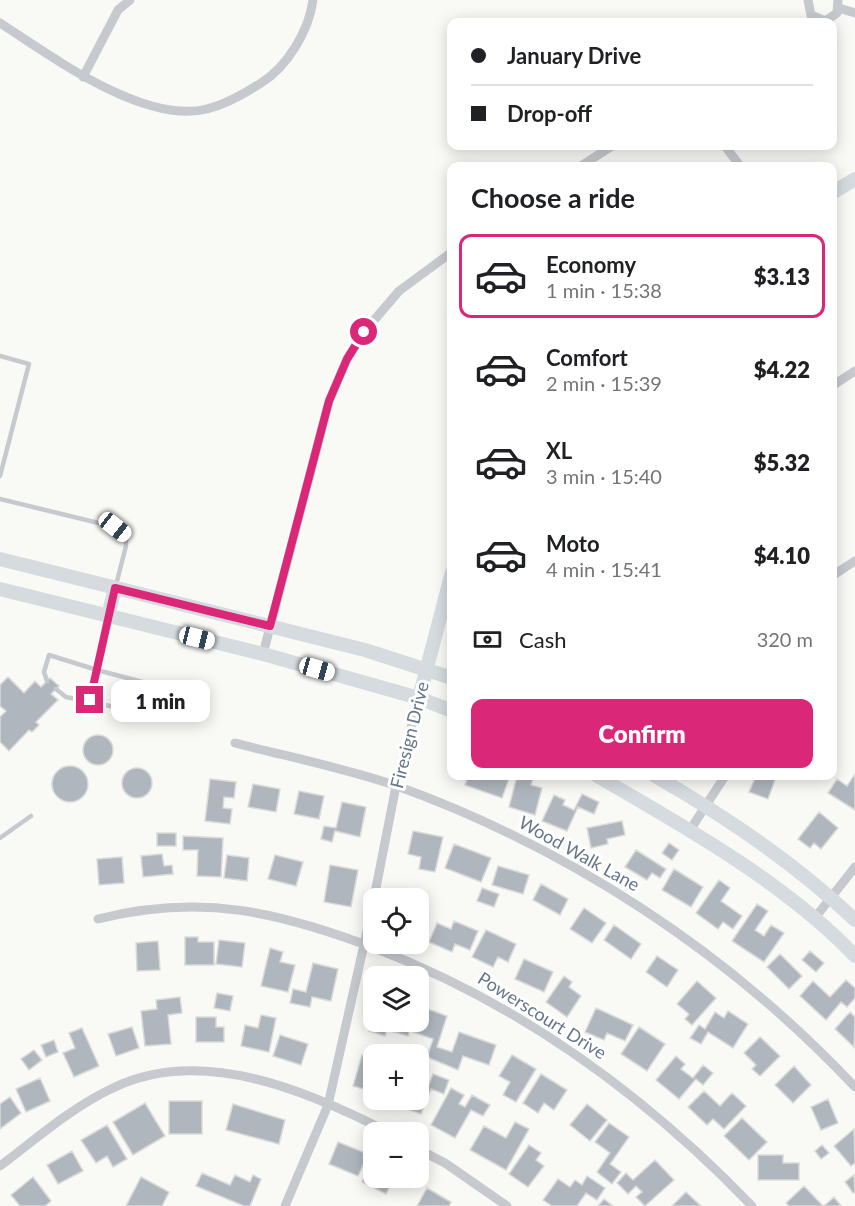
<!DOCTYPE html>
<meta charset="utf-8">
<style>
body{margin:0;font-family:Lato,sans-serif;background:#f2f2f2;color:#202124;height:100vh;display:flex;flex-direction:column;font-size:22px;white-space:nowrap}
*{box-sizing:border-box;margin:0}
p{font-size:20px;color:#757577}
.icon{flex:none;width:33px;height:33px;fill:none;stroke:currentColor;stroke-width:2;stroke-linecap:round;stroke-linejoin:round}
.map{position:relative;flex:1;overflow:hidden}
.details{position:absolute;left:447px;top:162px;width:390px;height:618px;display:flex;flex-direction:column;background:#fff;border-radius:12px;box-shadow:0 3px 15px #0003}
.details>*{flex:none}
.top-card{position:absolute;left:447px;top:18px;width:390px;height:132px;border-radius:12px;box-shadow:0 3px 15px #0003;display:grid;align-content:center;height:132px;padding:0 24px;background:#fff}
.fabs{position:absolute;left:363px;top:888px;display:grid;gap:12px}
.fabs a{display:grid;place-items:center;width:66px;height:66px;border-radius:12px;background:#fff;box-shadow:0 3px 15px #0003;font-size:30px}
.end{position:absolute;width:27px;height:27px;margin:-14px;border:8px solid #db2777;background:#fff;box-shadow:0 0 0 3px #fff}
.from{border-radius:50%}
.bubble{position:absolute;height:42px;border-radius:12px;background:#fff;box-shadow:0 3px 15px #0003;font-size:20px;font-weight:800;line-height:42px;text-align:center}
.car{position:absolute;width:18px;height:36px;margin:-18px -9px;border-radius:8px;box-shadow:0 0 4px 2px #0007;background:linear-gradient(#fff 24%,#345 0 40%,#fff 0 76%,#345 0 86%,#fff 0)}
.top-card b{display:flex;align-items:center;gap:21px;height:57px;font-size:22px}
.top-card b+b{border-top:2px solid #e0e0e0}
.top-card i{width:15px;height:15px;background:#202124}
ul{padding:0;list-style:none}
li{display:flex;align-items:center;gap:18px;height:84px;margin:0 12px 9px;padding:0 12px;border:3px solid transparent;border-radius:12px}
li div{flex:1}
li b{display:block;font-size:22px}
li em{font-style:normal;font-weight:800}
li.selected{border-color:#db2777}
li>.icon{width:54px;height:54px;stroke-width:1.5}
h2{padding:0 24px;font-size:27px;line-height:72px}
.pay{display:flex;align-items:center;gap:15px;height:66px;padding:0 24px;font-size:22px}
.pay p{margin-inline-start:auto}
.cta{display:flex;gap:12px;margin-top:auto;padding:12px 24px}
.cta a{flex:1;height:69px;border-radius:12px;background:#db2777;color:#fff;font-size:24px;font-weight:800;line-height:69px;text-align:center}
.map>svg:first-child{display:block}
</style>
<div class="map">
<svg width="855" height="1206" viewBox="0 0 855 1206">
<rect width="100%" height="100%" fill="#f9f9f6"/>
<!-- building -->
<path fill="#afb6bd" stroke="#dadbd8" stroke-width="1.5" d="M8,677L24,693L35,681L41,687L50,678L59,686L51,694L58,700L36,722L39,725L32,732L29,730L9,751L0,742V717L6,711L0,706V685Z
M83 750a15 15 0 1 1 30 0a15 15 0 1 1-30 0Z
M52 784a18 18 0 1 1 36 0a18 18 0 1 1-36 0Z
M122 783a15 15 0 1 1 30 0a15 15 0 1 1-30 0Z
M855,774V810L828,793L837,779L847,786Z
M468,776H510L502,798L465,785Z
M517,776H534L531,785L542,788L535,815L509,807Z
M756,776L776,777L768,799L749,792Z
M210,779L236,782L234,798L224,797L223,808L232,809L230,824L205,821Z
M253,784L280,789L276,812L248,807Z
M299,791L324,796L319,819L294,814Z
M582,794L599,802L594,814L578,807L567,831L542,821L554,795L565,800L563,805L574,810Z
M342,802L366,807L360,837L335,831L332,842L321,839L324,826L336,828Z
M819,812L838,828L821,849L814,843L810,848L798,839Z
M622,821L625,835L607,839L608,844L591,848L587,828Z
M413,831L443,837L435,872L419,869L421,857L408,854Z
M157,833H176V846H157Z
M183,836L223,838L221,877L197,876L198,850H183Z
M669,843L679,850L672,860L662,853Z
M454,844L491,858L481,882L445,868Z
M636,850L666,869L660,878L652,873L647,880L625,867Z
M162,854L164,866L172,865L173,874L143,877L141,856Z
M227,855L249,858L247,881L224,878Z
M275,855L303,862L296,886L268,879Z
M122,857L124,883L99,885L97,859Z
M330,865L358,870L351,907L324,902Z
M498,866L529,875L523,894L492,885Z
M674,869L703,887L691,907L662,890Z
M719,880L730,888L721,901L742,916L733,929L723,922L718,929L696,913Z
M541,884L568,899L560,915L533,900Z
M482,888L499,894L494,907L477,901Z
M757,904L768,911L755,930L764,936L771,925L784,933L764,962L732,941Z
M418,908L423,910L418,924Z
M584,908L606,923L592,943L570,929Z
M454,921L478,931L470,950L455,944L452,952L429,942L437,923L451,929Z
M614,925L641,944L631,959L604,940Z
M486,930L516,944L508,962L498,957L493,967L472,957Z
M185,937H198V942H214V965H185Z
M219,940L245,943L242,967L216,964Z
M158,941L160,970L137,971L136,943Z
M270,948L283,952L280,962L295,965L288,992L261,986Z
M810,951L824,963L816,972L802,960Z
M780,954L802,976L789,989L767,967Z
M657,956L678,970L667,987L646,972Z
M524,959L553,972L544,992L515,979Z
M313,963L338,969L331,1001L312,997L310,1007L290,1003L293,989L306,992Z
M564,976L572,982L569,987L581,996L567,1017L546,1002Z
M846,980L855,988V998L847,1007L841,1002L826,1020L800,996L813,981L830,997Z
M697,981L716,998L692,1025L685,1019L689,1014L677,1004Z
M217,993L233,996L230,1011L214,1008Z
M180,997L182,1013L168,1015L171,1044L145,1046L141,1011L157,1009L156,1000Z
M422,1007L447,1016L437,1047L452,1052L459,1032L496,1045L489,1065L463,1056L458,1070L427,1057L433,1039L413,1032Z
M596,1008L633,1025L625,1041L607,1033L604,1040L585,1032Z
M728,1011L748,1024L733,1048L708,1032L701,1044L690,1038L699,1025L705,1029L715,1012L724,1018Z
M850,1012L855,1017L854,1047L835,1029Z
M261,1015L276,1018L269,1052L241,1046L245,1025L258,1028Z
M196,1017H216V1027H224V1042H196Z
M374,1018V1022H412L408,1036L387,1030L385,1036L369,1031Z
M132,1027L139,1048L116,1056L108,1034Z
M639,1027L665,1044L647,1071L621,1054Z
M82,1028L99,1066L74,1077L63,1053L75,1048L69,1033Z
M280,1035L308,1044L301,1065L273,1056Z
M760,1037L780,1056L760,1076L752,1069L756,1065L744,1053Z
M54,1040L58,1052L46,1057L41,1045Z
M34,1050L42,1060L29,1070L21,1059Z
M362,1055L374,1058V1092L353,1086Z
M512,1055L536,1069L516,1102L503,1095L510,1082L499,1076Z
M676,1056L685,1064L681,1069L693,1078L703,1065L713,1073L703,1085L696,1079L679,1099L656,1080Z
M794,1066L811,1085L793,1103L775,1085Z
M433,1074L449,1080L444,1094L431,1089L421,1114L391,1103L393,1100H418V1086L427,1089Z
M541,1074L567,1090L554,1110L544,1103L538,1113L523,1103Z
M40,1078L50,1101L26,1112L16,1089Z
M451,1088L464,1095L459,1104L465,1107L472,1095L490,1105L483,1116L471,1110L455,1138L431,1125Z
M704,1091L720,1106L732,1093L746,1106L724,1129L713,1119L707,1125L688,1107Z
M10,1097L21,1113L0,1129V1104Z
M828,1099L838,1123L821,1130L811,1107Z
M169,1101H202V1134H169Z
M145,1103L165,1136L133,1155L113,1122Z
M233,1104L285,1120L279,1144L226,1130Z
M587,1104L607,1120L590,1141L570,1125Z
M742,1118L767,1142L749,1160L724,1136Z
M515,1122L529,1129L506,1170L470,1150L484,1126L506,1138Z
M609,1123L629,1137L610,1164L621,1172L612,1184L597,1172L610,1153L595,1142Z
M107,1125L127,1159L113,1167L107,1156L96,1163L81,1140Z
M854,1129L855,1163L851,1166L834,1146Z
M338,1142L368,1154L358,1176L329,1164Z
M529,1145L541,1153L536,1160L544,1166L528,1187L509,1174Z
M822,1145L829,1153L821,1159L815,1151Z
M72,1151L83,1171L58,1184L47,1165Z
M758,1155H783V1163H799V1180H758Z
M373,1158L374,1178H394L386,1194L362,1182Z
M655,1160L674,1180L645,1206L636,1197L642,1192L636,1186L628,1194L617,1183L626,1173L633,1180Z
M202,1173L230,1185L235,1175L250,1182L253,1175L261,1179L250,1206H244L196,1186Z
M854,1175L855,1192L853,1193L845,1182Z
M587,1176L605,1188L597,1200L586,1193L577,1206H552L543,1200L558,1179L570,1187L575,1180L582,1185Z
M33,1177L51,1201L45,1206H20L11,1195Z
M141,1177L169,1192L162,1206H126Z
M804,1186L823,1206H789L786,1203Z
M427,1188L451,1202L449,1206H417Z
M686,1192L701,1206H672Z
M834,1197L841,1206H824Z
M604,1199L613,1206H598Z"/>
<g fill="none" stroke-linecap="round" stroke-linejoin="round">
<!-- lane -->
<path stroke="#c6c9ce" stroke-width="4.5" d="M0,356L29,364L0,476
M0,499L115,527L126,535V546L116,585
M47,681L44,672L49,655L97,670L90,700
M56,689L66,697L139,712L150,684L97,670L108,618
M0,838L31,816"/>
<!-- street -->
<path stroke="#c6c9ce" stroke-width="9" d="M808,0L811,15L825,21L837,13L838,0
M839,8L855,13
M0,23C51,56 144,125 207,109C227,104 244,94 261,83C287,67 309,31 313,0
M83,77L118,10L130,0
M725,146L740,166
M581,166L612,146
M832,386L855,371
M832,576L855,561
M263,654L329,401L347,359L364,332L399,291L452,252
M235,743C289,757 345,768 397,786C571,849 729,953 855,1087
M690,830L725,776
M374,898L396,786L419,698
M98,919C202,893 280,912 377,949C522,1005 645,1095 752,1206
M814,919L855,867
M418,1149L445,1163L507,1206
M0,1166C36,1139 72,1107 113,1088C201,1045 308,1091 388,1132
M285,1206L328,1105L374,900"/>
<!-- secondary -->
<path stroke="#d6dbe0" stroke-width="14" d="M832,193L855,179
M0,559L365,650L452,678
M0,589L263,654L419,698L452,711
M108,616L115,588
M419,698L452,572
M597,776C682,825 787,884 855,956
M655,776C725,816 796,864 855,920"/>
</g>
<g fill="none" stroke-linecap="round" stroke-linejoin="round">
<!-- route -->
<path stroke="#db2777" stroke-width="8" d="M90,700L115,588L270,626L329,401L347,359L364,332"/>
</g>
<g text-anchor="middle" stroke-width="6" stroke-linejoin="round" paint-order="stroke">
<!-- street labels -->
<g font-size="18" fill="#667689" stroke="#fff">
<text transform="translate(410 735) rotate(-76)" y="6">Firesign Drive</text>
<text transform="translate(579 854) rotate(29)" y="6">Wood Walk Lane</text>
<text transform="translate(542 1016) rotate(32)" y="6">Powerscourt Drive</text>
</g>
</g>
</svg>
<div class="fabs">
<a><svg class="icon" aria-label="locate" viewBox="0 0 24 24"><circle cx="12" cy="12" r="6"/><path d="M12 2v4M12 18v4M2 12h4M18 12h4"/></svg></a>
<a><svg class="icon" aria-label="layers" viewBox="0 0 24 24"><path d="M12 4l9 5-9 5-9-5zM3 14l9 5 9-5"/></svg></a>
<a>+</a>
<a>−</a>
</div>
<i class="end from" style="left:364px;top:332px"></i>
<i class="end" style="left:90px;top:700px"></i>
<div class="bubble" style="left:111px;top:680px;width:99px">1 min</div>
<i class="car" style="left:115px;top:527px;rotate:128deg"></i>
<i class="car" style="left:197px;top:638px;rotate:104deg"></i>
<i class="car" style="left:317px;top:669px;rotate:106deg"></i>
<div class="top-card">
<b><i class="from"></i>January Drive</b>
<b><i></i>Drop-off</b>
</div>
<section class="details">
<h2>Choose a ride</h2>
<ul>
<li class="selected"><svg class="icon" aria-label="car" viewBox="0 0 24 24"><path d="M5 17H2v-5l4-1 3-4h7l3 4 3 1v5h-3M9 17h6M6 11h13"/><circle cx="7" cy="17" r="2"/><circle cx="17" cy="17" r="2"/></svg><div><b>Economy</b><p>1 min · 15:38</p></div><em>$3.13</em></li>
<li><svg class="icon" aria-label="car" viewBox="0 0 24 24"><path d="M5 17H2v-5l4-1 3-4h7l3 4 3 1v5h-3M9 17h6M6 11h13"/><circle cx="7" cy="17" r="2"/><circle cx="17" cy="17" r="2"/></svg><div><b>Comfort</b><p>2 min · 15:39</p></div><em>$4.22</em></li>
<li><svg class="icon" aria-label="car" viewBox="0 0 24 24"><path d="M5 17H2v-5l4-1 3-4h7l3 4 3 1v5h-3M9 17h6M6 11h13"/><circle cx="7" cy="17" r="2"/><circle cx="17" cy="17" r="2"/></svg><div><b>XL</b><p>3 min · 15:40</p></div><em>$5.32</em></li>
<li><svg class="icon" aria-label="car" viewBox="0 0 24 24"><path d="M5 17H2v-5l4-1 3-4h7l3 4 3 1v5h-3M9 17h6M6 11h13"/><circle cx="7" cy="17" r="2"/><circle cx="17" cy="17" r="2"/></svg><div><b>Moto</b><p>4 min · 15:41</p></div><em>$4.10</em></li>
</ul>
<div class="pay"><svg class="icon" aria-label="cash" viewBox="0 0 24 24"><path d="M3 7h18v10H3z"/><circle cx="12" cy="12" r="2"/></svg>Cash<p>320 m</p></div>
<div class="cta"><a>Confirm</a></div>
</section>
</div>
